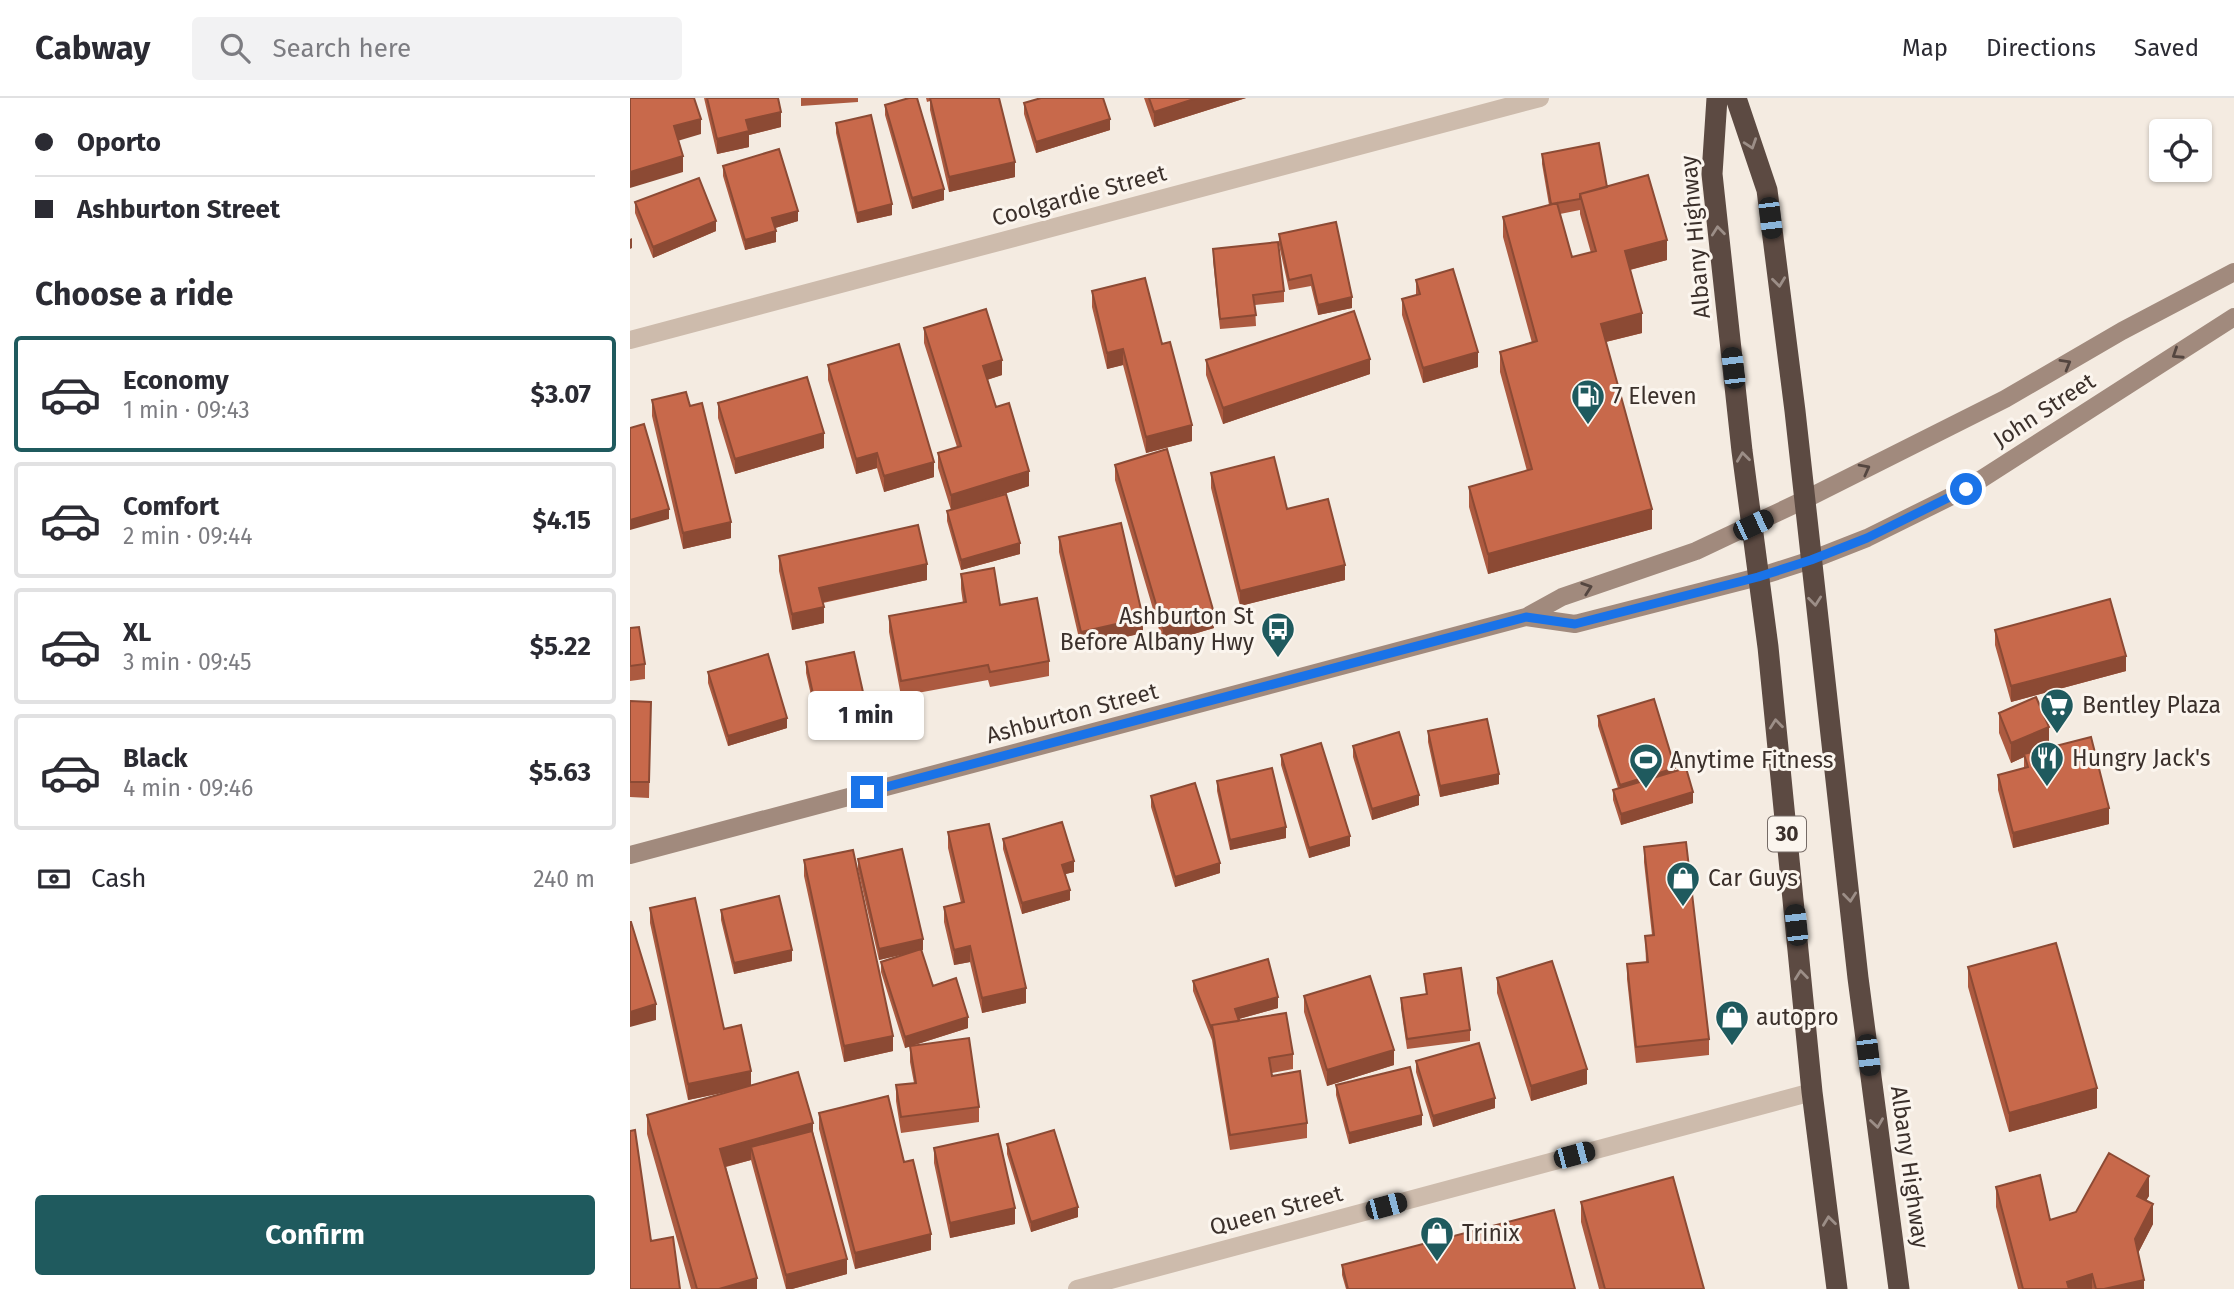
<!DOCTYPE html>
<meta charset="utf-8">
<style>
body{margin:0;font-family:"Fira Sans",sans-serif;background:#f2f2f3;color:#2b2b33;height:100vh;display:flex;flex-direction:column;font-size:26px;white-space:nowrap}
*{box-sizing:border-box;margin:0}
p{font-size:23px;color:#7c7c81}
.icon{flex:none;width:38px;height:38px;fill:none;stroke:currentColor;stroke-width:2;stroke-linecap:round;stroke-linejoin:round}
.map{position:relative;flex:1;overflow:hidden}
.details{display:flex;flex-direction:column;background:#fff;width:630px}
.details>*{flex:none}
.banner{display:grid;align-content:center;height:154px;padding:0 35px;background:#fff}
.controls{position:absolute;left:1519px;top:21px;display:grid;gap:14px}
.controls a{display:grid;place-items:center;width:63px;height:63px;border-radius:7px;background:#fff;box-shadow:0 2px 5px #0004;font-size:35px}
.end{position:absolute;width:32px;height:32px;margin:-16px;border:9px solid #1a73e8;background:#fff;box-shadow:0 0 0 4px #fff}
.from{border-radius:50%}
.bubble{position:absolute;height:49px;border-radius:7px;background:#fff;box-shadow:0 2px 5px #0004;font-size:23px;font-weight:700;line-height:49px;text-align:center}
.car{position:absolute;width:21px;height:42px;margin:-21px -10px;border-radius:9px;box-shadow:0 0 5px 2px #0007;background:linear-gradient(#222 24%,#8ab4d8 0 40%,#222 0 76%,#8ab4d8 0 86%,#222 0)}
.banner b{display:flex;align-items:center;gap:24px;height:66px;font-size:26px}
.banner b+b{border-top:2px solid #e1e1e2}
.banner i{width:18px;height:18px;background:#2b2b33}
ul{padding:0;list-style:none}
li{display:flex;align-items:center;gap:21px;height:116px;margin:0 14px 10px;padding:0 21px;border:4px solid #e1e1e2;border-radius:7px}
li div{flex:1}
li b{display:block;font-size:26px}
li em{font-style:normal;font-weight:700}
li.selected{border-color:#1f5a5e}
li>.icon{width:63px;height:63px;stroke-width:1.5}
h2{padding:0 35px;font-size:32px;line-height:84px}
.pay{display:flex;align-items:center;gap:18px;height:77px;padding:0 35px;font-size:26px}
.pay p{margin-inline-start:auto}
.primary-button{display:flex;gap:14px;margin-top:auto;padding:14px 35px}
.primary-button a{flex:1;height:80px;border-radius:7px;background:#1f5a5e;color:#fff;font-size:28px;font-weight:700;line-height:80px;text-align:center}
header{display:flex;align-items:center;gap:42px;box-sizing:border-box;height:98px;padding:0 35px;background:#fff;border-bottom:2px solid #e1e1e2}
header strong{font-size:33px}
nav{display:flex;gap:38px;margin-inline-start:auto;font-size:24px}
.search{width:490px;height:63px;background:#f2f2f3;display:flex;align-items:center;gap:18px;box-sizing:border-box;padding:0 24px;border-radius:7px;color:#7c7c81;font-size:26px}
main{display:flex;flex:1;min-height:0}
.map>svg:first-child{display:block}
</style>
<header>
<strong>Cabway</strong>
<div class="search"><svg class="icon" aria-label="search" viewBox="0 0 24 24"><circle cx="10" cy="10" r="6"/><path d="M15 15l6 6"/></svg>Search here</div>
<nav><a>Map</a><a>Directions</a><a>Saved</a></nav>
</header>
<main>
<section class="details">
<div class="banner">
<b><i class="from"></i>Oporto</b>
<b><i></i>Ashburton Street</b>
</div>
<h2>Choose a ride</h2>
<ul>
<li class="selected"><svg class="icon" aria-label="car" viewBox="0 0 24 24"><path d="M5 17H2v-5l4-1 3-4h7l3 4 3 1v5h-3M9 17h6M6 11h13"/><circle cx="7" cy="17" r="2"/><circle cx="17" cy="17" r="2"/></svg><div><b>Economy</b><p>1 min · 09:43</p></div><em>$3.07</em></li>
<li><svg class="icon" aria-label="car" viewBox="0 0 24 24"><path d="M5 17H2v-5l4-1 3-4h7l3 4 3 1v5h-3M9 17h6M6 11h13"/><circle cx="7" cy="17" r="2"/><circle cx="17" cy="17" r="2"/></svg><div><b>Comfort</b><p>2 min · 09:44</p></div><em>$4.15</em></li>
<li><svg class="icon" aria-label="car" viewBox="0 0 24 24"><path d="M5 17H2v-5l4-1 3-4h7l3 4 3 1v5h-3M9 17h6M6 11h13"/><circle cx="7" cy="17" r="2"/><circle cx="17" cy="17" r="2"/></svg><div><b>XL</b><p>3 min · 09:45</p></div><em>$5.22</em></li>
<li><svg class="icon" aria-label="car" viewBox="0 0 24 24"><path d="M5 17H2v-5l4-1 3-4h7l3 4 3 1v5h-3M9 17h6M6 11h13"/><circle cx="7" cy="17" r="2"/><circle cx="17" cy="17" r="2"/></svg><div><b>Black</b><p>4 min · 09:46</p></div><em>$5.63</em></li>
</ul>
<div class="pay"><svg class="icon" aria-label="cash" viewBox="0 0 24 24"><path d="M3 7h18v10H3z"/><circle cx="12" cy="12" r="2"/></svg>Cash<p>240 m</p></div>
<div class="primary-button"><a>Confirm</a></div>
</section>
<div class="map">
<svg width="1604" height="1191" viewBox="0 0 1604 1191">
<rect width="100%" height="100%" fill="#f4ebe1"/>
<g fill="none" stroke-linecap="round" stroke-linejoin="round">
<!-- street -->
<path stroke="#cdbbac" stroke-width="18" d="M0,242L910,0
M447,1191L1182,994"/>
<!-- secondary -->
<path stroke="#a18a7d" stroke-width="18" d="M896,519L945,526L1128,479L1181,462L1237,440L1336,391L1604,219
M0,757L896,519L932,499L1066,453L1174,402L1375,301L1492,233L1604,174"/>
<!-- highway -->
<path stroke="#5c4a42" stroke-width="21" d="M1087,0L1082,76L1112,353L1138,549L1182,994L1207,1191
M1106,0L1137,92L1165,313L1228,880L1269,1191"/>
</g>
<!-- wall -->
<path fill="#ac5a40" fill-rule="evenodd" d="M74,0H148L151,29L119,37V49L87,56Z
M171,0H228V4L171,8Z
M296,0H369L385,79L319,94L300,12V3L297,4Z
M514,0H616L524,29Z
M394,5L480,32L406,55L394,16Z
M255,7L314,102L282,111L255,17Z
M206,25L262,117L227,125L206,35Z
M912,56L977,89L1037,162L1000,172L1012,235L976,244L1022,431L858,476L839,409V389L897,373L870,274V254L902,245L873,139V119L919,107L912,66ZM950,112V116L961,155L942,159L930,116Z
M93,68L168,123L145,130L146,144L115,152L93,78Z
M5,104L86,133L23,160L5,115Z
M649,136L722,210L688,217L681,188L659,192L649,147Z
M583,151L654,193V204L625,207L626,228L590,231L583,162Z
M786,182L848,269L793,285L772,217V201L786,198Z
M462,193L532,246L562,343L516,355L493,267L477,271L462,209Z
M294,230L372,277L357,282L366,309L399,388L336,408L390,456L331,472L317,423V413L321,412L308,370V355L327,349L294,245Z
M576,262L740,276L593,326L576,277Z
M198,267L304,379L254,394L247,370L226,376L198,282Z
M22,302L101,440L53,451L22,318Z
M88,305L194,350L105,376L88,320Z
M485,367L584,530L533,545L485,382Z
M581,375L715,482L610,508L581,390Z
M429,439L513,535L451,549L429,454Z
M149,458L297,482L193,505L194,525L162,532L149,473Z
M331,476L370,507L419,563V578L360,589L358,582L271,598L259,534V518L333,505L331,491Z
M0,530L15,566V581L0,583Z
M1365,532L1496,573L1381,604L1365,547Z
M176,564L235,614L187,624L176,575Z
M78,574L157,630L98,648L78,585Z
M0,603L21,604L19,700L0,699Z
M1369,615L1419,649L1415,650L1479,726L1383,750L1368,692V677L1394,670V659L1381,665L1369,635Z
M968,618L1045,673L1063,705L991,727L983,702V692L988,690L968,628Z
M798,633L869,686L810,699L798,644Z
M723,648L789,707L742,722L723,659Z
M651,657L720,748L679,760L651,667Z
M587,683L656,740L600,752L587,693Z
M521,698L590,775L545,789L521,709Z
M318,734L396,905L352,915L340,864L324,867L314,824V809L331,805L318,750Z
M373,741L444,774L435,776L440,802L392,816L373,751Z
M1014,749L1079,941V957L1006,965L997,881V866L1016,864L1015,838L1022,837L1014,764Z
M228,761L293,852H291L303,888L338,930L275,950L251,874V864L281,854L249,862L228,772Z
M174,762L263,953L214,964L174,778Z
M20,810L94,931L121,987L183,1034L217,1176L162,1191H156L121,1062L96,1069L127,1191H61L17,1036V1017L100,993L58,1002L20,825Z
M91,812L162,863L104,876L91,822Z
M1338,869L1467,1010L1379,1034L1338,889Z
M794,876L840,932V943L777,951L771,910V900L796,896Z
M867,880L957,986L901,1003L867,895Z
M563,883L648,910L609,921V922L663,956V971L642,975V978L677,1025V1040L600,1052L582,942L563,893Z
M674,898L764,967L697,988L674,914Z
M280,948L349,1009V1024L271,1035L266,1003V987L284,985L280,964Z
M786,963L865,1010L803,1029L786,974Z
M706,987L792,1027L719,1046L706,997Z
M189,1015L274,1064L301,1152L225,1171L189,1031Z
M377,1046L448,1119L401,1134L377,1056Z
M304,1050L385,1126L320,1140L304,1065Z
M1366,1089L1420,1122L1519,1098L1516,1102L1523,1126L1508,1155L1514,1191H1388L1366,1109Z
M951,1104L1074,1191H969L951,1124Z
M712,1167L945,1191H716L712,1177Z"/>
<!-- shaded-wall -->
<path fill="#8c4a34" d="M567,0H616L524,29V14Z
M151,14V29L119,37V49L87,56V41L116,22Z
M71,21V36L44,44V28Z
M480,21V32L406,55V44Z
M53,58V74L0,90V74Z
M385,64V79L319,94V79Z
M314,91V102L282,111V100Z
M262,106V117L227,125V115Z
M168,113V123L142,131V120Z
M86,123V133L23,160V149Z
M146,133V144L115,152V142Z
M2,140V150L0,151V141Z
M1037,142V162L995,173V153Z
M722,199V210L688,217V207Z
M1012,215V235L971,245V226Z
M493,251V267L477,271V255Z
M848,254V269L793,285V270Z
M740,261V276L593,326V310Z
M372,262V277L353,283V268Z
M562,327V343L516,355V339Z
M194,335V350L105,376V361Z
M247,355V370L226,376V361Z
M304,364V379L254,394V378Z
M399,373V388L321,412V397Z
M39,411V421L0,432V422Z
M1022,411V431L858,476V456Z
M101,424V440L53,451V435Z
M390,445V456L331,472V462Z
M297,466V482L189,505V490Z
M715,467V482L610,508V493Z
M194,509V525L162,532V516Z
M584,515V530L533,545V530Z
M513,520V535L451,549V534Z
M1496,558V573L1381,604V588Z
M235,603V614L187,624V614Z
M157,620V630L98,648V638Z
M1419,629V649L1395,659L1394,656V659L1381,665V645Z
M1045,670V681L990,697V687Z
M869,676V686L810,699V688Z
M1063,694V705L991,727V716Z
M789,697V707L742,722V711Z
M1479,710V726L1383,750V735Z
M656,729V740L600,752V742Z
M720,738V748L679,760V750Z
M444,763V774L432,777V767Z
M590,765V775L545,789V779Z
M440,792V802L392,816V805Z
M293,841V852L249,862V851Z
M340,848V864L324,867V852Z
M162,852V863L104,876V865Z
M396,890V905L352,915V900Z
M648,899V910L605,922V911Z
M26,906V922L0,929V914Z
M338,919V930L275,950V939Z
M263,938V953L214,964V948Z
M764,952V967L697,988V972Z
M957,971V986L901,1003V988Z
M121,973V989L58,1002V986Z
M1467,990V1010L1379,1034V1015Z
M865,1000V1010L803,1029V1018Z
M792,1017V1027L719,1046V1035Z
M183,1025V1045L121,1049V1062L90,1070V1051Z
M1519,1078V1098L1507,1117V1098Z
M1523,1106V1126L1505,1161V1141Z
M448,1109V1119L401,1134V1124Z
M385,1110V1126L320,1140V1125Z
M301,1136V1152L225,1171V1155Z
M217,1161V1176L162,1191H156V1177Z
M1462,1176V1191H1437V1184Z
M127,1180V1191H89Z
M1514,1182V1191H1474Z"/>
<!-- building -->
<path fill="#c8694b" stroke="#8c4a34" stroke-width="2" d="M0,0H64L71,21L44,28L53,58L0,74Z
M77,0H148L151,14L116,22L119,33L87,41Z
M279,0H287L314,91L282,100L255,7Z
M300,0H369L385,64L319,79Z
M411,0H473L480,21L406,44L394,5Z
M519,0H567L524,14Z
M241,17L262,106L227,115L206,25Z
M969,45L977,89L950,96V101L921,106L912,56Z
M149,51L168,113L142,120L146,133L115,142L93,68Z
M1018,77L1037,142L995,153L1012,215L971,226L1022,411L858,456L839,389L902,371L870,254L907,243L873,119L927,105L942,159L966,153L950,96Z
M69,80L86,123L23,149L5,104Z
M706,124L722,199L688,207L681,177L659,182L649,136Z
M648,144L654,193L623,197L626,217L590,221L583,151Z
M823,171L848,254L793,270L772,201L790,196L786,182Z
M515,180L532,246L540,244L562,327L516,339L493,251L477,255L462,193Z
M356,211L372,262L353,268L366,309L379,305L399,373L321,397L308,355L331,348L294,230Z
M724,213L740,261L593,310L576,262Z
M269,246L304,364L254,378L247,355L226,361L198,267Z
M177,279L194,335L105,361L88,305Z
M56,294L60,308L72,305L101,424L53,435L22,302Z
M14,326L39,411L0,422V330Z
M537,351L584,515L533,530L485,367Z
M644,359L657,411L698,401L715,467L610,493L581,375Z
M376,396L390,445L331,462L317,413Z
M491,425L513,520L451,534L429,439Z
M288,427L297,466L189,490L194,509L162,516L149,458Z
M364,470L370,507L407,500L419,563L360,574L358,567L271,583L259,518L336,504L331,476Z
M1480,501L1496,558L1381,588L1365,532Z
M9,529L15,566L0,568V530Z
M224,554L235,603L187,614L176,564Z
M138,556L157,620L98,638L78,574Z
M1406,599L1419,629L1381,645L1369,615Z
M1024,601L1045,670L990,687L968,618Z
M0,603L21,604L19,684H0Z
M857,621L869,676L810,688L798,633Z
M769,634L789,697L742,711L723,648Z
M1461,639L1479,710L1383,735L1368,677L1398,669L1394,656Z
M691,645L720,738L679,750L651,657Z
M642,670L656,729L600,742L587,683Z
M1056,670L1063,694L991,716L983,692Z
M565,685L590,765L545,779L521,698Z
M432,724L444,763L432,767L440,792L392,805L373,741Z
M359,726L396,890L352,900L340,848L324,852L314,809L334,804L318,734Z
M1056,744L1079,941L1006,949L997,866L1018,864L1015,838L1024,837L1014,749Z
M272,751L293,841L249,851L228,761Z
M223,752L263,938L214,948L174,762Z
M149,798L162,852L104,865L91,812Z
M65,800L94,931L111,927L121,973L58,986L20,810Z
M0,824H1L26,906L0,914Z
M1426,845L1467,990L1379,1015L1338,869Z
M291,851L303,888L326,880L338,919L275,939L251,864Z
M638,861L648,899L605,911L609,923L582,927V932L563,883Z
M922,863L957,971L901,988L867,880Z
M831,870L840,932L777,941L771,900L797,896L794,876Z
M740,878L764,952L697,972L674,898Z
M656,915L663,956L639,960L642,978L670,973L677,1025L600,1037L582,927Z
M339,940L349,1009L271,1019L266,987L286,985L280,948Z
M849,945L865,1000L803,1018L786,963Z
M780,969L792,1017L719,1035L706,987Z
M168,974L183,1025L90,1051L127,1180L89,1191H67L17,1017Z
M258,998L274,1064L283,1062L301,1136L225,1155L189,1015Z
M5,1032L21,1143L43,1139L50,1191H0V1033Z
M424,1032L448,1109L401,1124L377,1046Z
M182,1033L217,1161L156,1177L121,1049Z
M368,1036L385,1110L320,1125L304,1050Z
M1479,1055L1519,1078L1507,1098L1523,1106L1505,1141L1514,1182L1474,1191H1466L1462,1176L1437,1184L1439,1191H1393L1366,1089L1410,1077L1420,1122L1446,1114Z
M1043,1079L1074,1191H975L951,1104Z
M924,1112L945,1191H718L712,1167Z"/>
<!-- one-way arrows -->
<defs><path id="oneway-chevron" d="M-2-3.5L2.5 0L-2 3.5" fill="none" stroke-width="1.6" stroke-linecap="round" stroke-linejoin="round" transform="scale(1.75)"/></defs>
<g stroke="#9c8e87">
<use href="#oneway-chevron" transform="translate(1121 46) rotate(71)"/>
<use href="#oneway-chevron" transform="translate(1088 133) rotate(-96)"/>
<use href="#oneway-chevron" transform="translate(1149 184) rotate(83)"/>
<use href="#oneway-chevron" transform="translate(1113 359) rotate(-97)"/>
<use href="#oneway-chevron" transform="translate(1185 503) rotate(84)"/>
<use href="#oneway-chevron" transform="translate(1146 626) rotate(-96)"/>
<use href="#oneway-chevron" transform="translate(1220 799) rotate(84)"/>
<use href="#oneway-chevron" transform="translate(1171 877) rotate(-96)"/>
<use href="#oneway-chevron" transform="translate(1247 1025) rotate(82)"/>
<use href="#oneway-chevron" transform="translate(1199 1123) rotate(-97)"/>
</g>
<g stroke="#544640">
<use href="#oneway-chevron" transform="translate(1547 256) rotate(147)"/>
<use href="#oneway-chevron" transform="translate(1436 266) rotate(-30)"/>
<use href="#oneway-chevron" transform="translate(1235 371) rotate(-28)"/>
<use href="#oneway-chevron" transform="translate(957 490) rotate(-19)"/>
</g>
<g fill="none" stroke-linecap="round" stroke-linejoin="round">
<!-- route -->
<path stroke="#1a73e8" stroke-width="9" d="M237,694L896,519L945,526L1128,479L1181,462L1237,440L1336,391"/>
</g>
<!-- icons -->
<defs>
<g id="fuel-pin" transform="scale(1.75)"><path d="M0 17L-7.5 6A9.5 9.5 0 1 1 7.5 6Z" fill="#1f5a5e" stroke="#fbf5ee"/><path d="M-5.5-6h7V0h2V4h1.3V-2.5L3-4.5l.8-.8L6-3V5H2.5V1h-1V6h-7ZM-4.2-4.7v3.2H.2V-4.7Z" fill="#fff"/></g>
<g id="bus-pin" transform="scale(1.75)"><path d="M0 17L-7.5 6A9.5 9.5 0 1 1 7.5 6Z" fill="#1f5a5e" stroke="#fbf5ee"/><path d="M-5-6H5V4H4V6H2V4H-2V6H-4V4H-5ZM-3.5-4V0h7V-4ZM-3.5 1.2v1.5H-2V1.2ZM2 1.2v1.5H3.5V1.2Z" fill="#fff"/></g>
<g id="supermarket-pin" transform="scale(1.75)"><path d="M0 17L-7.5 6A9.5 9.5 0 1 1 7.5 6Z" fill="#1f5a5e" stroke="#fbf5ee"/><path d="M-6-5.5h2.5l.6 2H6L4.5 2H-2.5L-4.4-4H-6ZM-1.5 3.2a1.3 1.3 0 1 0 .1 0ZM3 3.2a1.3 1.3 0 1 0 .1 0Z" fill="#fff"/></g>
<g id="restaurant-pin" transform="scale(1.75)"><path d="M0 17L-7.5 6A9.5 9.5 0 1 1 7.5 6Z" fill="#1f5a5e" stroke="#fbf5ee"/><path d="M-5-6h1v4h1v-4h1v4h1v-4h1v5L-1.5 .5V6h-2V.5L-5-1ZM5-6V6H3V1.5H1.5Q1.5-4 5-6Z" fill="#fff"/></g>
<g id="stadium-pin" transform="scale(1.75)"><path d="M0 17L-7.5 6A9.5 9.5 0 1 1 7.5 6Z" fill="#1f5a5e" stroke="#fbf5ee"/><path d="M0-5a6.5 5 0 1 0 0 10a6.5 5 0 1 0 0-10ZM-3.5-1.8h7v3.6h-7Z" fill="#fff"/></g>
<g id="shop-pin" transform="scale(1.75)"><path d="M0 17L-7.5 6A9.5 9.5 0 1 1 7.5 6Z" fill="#1f5a5e" stroke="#fbf5ee"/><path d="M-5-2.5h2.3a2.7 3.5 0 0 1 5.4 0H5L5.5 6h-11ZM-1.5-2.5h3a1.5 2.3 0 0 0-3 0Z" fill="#fff"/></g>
</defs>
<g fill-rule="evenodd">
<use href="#fuel-pin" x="958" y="298"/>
<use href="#bus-pin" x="648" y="531"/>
<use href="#supermarket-pin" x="1427" y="607"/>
<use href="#restaurant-pin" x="1417" y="660"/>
<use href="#stadium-pin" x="1016" y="662"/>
<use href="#shop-pin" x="1053" y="780"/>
<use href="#shop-pin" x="1102" y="919"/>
<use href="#shop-pin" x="807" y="1135"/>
</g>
<g text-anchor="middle" stroke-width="6" stroke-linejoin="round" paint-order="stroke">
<!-- shield labels -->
<rect fill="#fbf5ee" stroke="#756b66" stroke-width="2" x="1138" y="718.5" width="38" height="35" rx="5"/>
<g font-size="21" font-weight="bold" fill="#3b302b">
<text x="1157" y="743">30</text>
</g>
<!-- street labels -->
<g font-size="23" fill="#3b302b" stroke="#fbf5ee">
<text transform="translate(449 97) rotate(-15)" y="8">Coolgardie Street</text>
<text transform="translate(1065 139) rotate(-95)" y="8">Albany Highway</text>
<text transform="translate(1414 312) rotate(-33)" y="8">John Street</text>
<text transform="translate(442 615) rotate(-15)" y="8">Ashburton Street</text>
<text transform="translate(1280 1069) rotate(82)" y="8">Albany Highway</text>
<text transform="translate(646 1112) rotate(-15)" y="8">Queen Street</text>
</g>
<!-- poi labels -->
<g font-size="23" fill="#3b302b" stroke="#fbf5ee" text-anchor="start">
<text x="982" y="306">7 Eleven</text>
<text x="624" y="526" text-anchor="end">Ashburton St<tspan x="624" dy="26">Before Albany Hwy</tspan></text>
<text x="1452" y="615">Bentley Plaza</text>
<text x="1442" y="668">Hungry Jack's</text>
<text x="1040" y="670">Anytime Fitness</text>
<text x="1078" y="788">Car Guys</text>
<text x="1126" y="927">autopro</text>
<text x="832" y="1143">Trinix</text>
</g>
</g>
</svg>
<div class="controls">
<a><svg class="icon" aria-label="locate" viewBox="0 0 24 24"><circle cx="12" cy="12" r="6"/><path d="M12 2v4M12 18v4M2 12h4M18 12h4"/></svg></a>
</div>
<i class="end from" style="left:1336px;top:391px"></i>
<i class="end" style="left:237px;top:694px"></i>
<div class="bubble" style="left:178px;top:593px;width:116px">1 min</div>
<i class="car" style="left:1140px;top:120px;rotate:173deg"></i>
<i class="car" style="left:1103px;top:270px;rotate:353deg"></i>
<i class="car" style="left:1123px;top:427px;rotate:65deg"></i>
<i class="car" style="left:1166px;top:827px;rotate:354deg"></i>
<i class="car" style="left:1238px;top:957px;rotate:173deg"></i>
<i class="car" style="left:944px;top:1057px;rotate:75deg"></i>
<i class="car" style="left:756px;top:1108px;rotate:75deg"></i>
</div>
</main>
